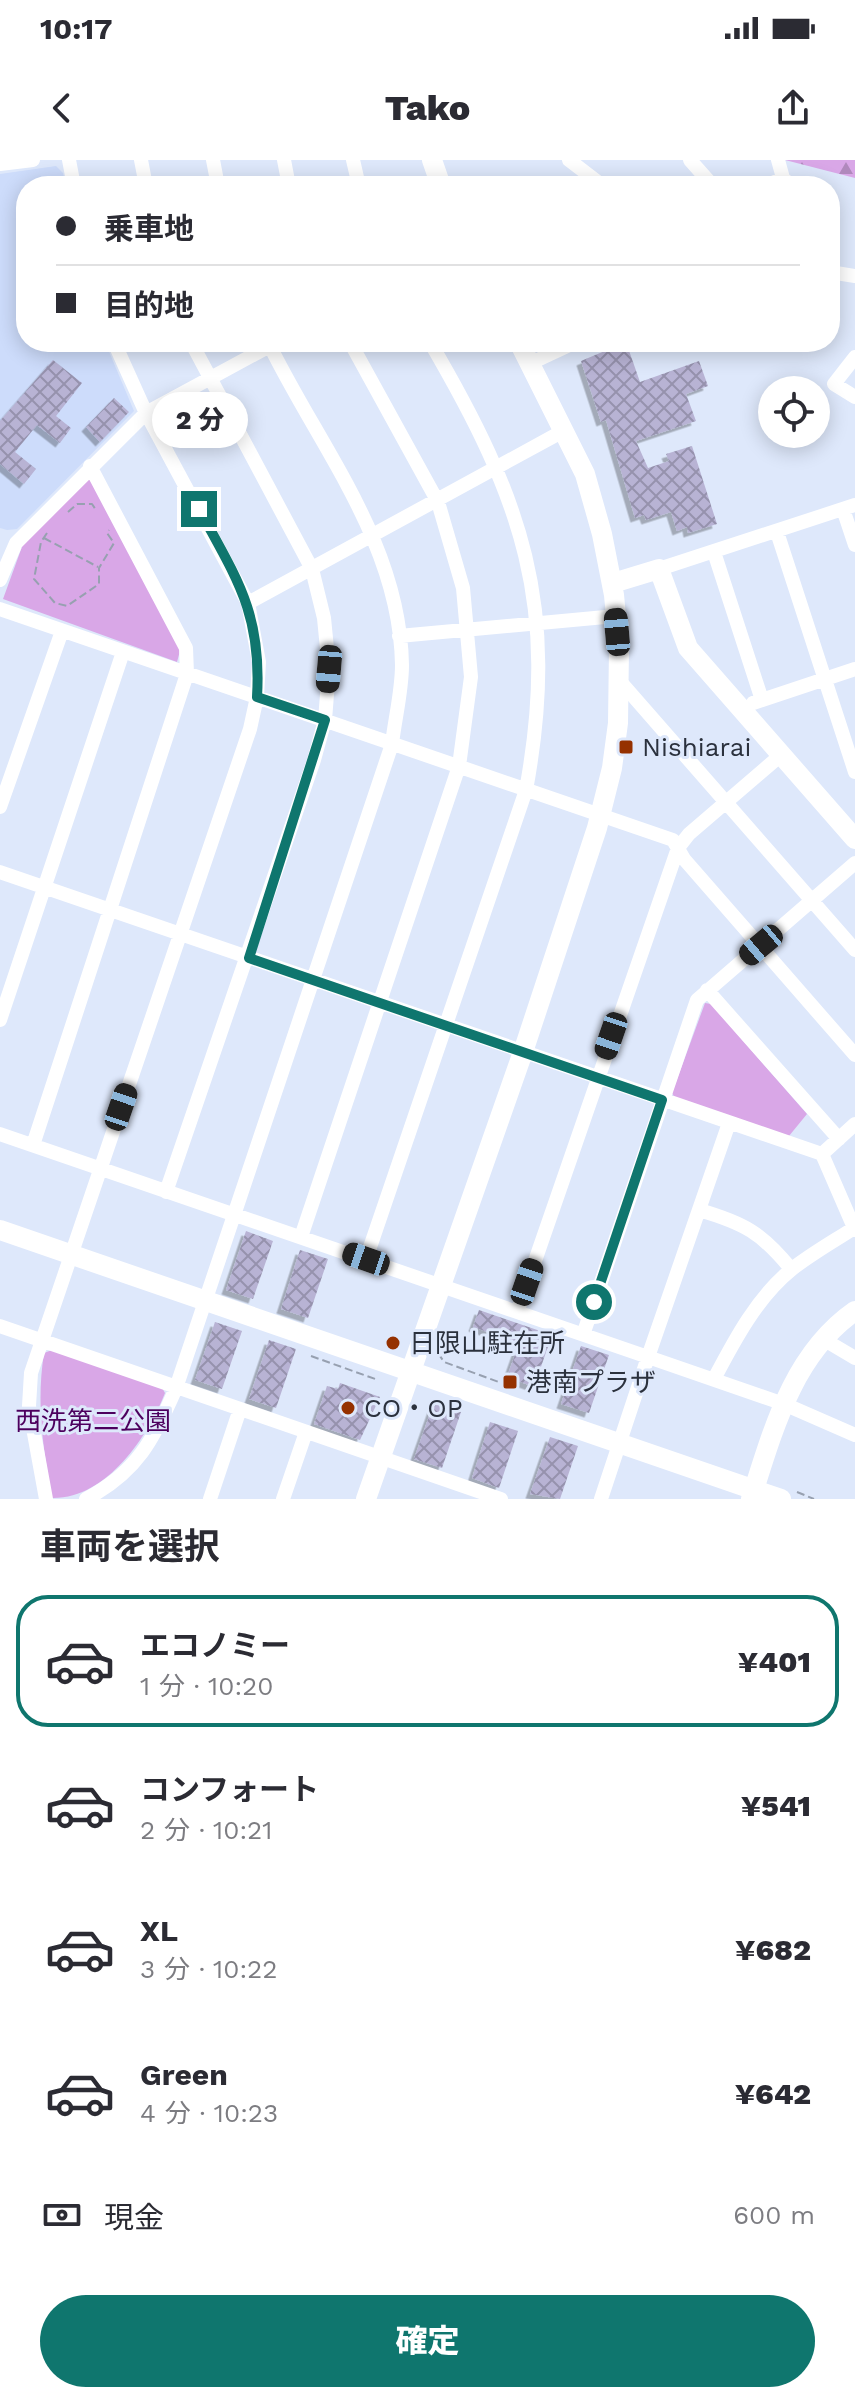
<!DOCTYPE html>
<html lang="ja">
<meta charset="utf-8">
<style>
body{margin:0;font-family:"Work Sans","Noto Sans JP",sans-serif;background:#f2f2f3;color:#2b2b33;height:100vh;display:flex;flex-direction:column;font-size:30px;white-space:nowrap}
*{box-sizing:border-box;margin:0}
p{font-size:26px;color:#7c7c81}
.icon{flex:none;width:44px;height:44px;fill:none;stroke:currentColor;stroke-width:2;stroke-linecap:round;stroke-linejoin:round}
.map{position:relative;height:1339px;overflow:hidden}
.side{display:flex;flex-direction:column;background:#fff;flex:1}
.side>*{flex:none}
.hud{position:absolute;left:16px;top:16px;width:824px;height:176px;border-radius:32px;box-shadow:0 4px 20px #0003;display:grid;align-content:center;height:176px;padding:0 40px;background:#fff}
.buttons{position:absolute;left:758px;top:216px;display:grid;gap:16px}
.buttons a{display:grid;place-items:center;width:72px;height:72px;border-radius:50%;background:#fff;box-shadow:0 4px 20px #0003;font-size:40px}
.end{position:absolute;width:36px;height:36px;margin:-18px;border:10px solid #0f766e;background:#fff;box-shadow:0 0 0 4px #fff}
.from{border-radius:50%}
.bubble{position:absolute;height:56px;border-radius:28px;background:#fff;box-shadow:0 4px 20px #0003;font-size:26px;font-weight:800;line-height:56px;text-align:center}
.car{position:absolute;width:24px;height:48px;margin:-24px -12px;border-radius:10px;box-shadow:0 0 6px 2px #0007;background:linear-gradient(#222 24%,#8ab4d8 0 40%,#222 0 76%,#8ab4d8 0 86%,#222 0)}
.hud b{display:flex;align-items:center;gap:28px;height:76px;font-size:30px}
.hud b+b{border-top:2px solid #e1e1e2}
.hud i{width:20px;height:20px;background:#2b2b33}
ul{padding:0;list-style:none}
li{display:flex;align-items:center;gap:24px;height:132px;margin:0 16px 12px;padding:0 24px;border:4px solid transparent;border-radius:32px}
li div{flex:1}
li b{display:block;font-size:30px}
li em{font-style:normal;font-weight:800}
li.on{border-color:#0f766e}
li>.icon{width:72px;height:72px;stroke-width:1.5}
h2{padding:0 40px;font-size:36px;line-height:96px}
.pay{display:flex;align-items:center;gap:20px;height:88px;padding:0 40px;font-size:30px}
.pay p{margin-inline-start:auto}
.primary-button{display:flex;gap:16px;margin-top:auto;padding:16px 40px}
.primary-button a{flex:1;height:92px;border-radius:48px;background:#0f766e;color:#fff;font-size:32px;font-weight:800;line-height:92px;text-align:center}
.status{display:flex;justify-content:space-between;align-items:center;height:56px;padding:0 40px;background:#fff;direction:ltr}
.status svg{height:22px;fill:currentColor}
header{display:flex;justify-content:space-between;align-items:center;height:104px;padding:0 40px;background:#fff;font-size:36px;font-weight:800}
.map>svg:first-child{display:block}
</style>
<div class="status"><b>10:17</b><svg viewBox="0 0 49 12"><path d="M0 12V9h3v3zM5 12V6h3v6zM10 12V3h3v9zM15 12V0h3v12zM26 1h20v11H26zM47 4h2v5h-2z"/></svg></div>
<header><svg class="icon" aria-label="back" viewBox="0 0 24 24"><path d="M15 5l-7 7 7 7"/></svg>Tako<svg class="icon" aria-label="share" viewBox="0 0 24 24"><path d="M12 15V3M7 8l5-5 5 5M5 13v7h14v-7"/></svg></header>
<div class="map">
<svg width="855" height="1339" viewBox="0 0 855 1339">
<defs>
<pattern id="forest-firs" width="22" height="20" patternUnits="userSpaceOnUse" patternTransform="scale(2)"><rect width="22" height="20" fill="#d9a7e7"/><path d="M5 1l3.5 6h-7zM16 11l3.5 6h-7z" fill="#b089bc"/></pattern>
<pattern id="building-cross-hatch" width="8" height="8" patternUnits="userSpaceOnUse" patternTransform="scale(2)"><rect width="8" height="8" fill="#b8b3d4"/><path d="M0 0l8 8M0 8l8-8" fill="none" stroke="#9692ad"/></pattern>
<filter id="shadow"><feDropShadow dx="-4.5" dy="4.5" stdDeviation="0" flood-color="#0004"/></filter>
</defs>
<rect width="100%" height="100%" fill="#dee8fb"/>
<!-- built -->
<path fill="#cddcfb" d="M56,6L63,13L66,26H26V182H105L134,251L17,369L7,370L0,368V14Z"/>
<!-- green -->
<path fill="#d9a7e7" d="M88,319L93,320L173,470L180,491L177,502L3,439L23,384Z
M705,843L711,844L807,954L789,976L675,938L672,933Z
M52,1190L161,1226L165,1233C148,1276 107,1339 52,1338C43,1288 36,1244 44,1193Z"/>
<!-- forest -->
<path fill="url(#forest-firs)" d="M785,0H855V18Z"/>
<!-- building -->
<path fill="url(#building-cross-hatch)" filter="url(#shadow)" d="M626,182L640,222L699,201L708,226L686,234L696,261L636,281L648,308L669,301L666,294L692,286L717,364L688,373L687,367L677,371L671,352L646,360L644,355L635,358L606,260L601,262L581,201Z
M53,200L82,223L56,256L71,268L60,283L37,265L15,292L36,309L24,324L0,304V261Z
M114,238L129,252L100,282L86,267Z
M246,1071L273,1081L253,1139L226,1130Z
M300,1090L328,1099L308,1158L281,1149Z
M479,1150L552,1175L534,1227L507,1217L519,1183L473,1167Z
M215,1162L242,1171L222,1229L195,1220Z
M269,1180L296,1189L276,1248L249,1239Z
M581,1186L609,1195L589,1253L561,1244Z
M340,1223L380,1237L360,1280L314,1264L327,1226L338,1229Z
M434,1242L461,1252L442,1308L414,1299Z
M490,1262L518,1271L499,1328L472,1318Z
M550,1277L578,1286L560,1339L530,1334Z"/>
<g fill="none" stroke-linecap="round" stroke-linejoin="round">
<!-- path -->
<path stroke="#97a0b0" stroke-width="2" stroke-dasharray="8 4" stroke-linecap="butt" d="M68,352L77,344H92L96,350
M47,373L41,382L34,419L55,443L67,446L99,424V408L114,383L107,373L109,370
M44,378L98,407
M438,1193L444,1202L518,1229
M311,1196L378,1220
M797,1332L814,1339"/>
<!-- street -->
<path stroke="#fff" stroke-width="14" d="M69,0L74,26
M141,0L146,26
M213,0L218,26
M284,0L289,26
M353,0L359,26
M569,0L603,26
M690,0L713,26
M778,0L783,18L791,26
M0,4L33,0
M766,26L783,18
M830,112L855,116
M855,197L834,224L855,237
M531,203L576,182
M843,349L855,385
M777,372L855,612
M714,392L762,540
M659,409L855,345
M0,420L16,383L146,253L277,182
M248,443L565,270
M0,449L673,680L684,699L855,895
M399,476L616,456
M619,520L855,790
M753,543L855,509
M0,647L62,471
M0,712L822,994L855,1070
M707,830L839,979
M0,860L123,492
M729,963L648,1197L784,1244L855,1275
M0,974L648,1197L601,1339
M33,985L187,514L186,488L90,306
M822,994L855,964
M166,1032L314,600L325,560L329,509L324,458L312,409L191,182
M699,1050C744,1063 762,1073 791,1109
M301,1077L459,606L471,517L463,428L438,342L350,182
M366,1099L526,630C560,446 522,339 430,182
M518,1150L678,688L689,674L781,595
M0,1166L501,1339
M584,1172L697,840L855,703
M823,1179L855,1198
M714,1219C734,1181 757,1137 792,1109C811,1094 834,1081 854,1068
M46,1339L29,1246L31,1213L250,569L257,537L259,502L248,443L146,253L114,182
M86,1339C137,1312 154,1279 176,1228L392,584C395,558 402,531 402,505C400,382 319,287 268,182
M210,1339L240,1249
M283,1339L306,1272"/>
<!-- secondary -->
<path stroke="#fff" stroke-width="20" d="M432,0L441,26
M613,423L659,409L688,488L855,679
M0,1070L781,1339
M366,1339L523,892L597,668L612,608L618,563L619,488L614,435L602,374L585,314L519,182
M751,1339C773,1270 793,1194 855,1151"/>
</g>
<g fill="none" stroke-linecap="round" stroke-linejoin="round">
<!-- route -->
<path stroke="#0f766e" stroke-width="10" d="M199,349C237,419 262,454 257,537L325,560L249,798L662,940L594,1142"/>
</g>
<!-- markers -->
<g fill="#953100" stroke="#dee8fb" stroke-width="3">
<rect x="618" y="579" width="16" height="16" rx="4"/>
<circle cx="393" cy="1183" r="8"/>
<rect x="502" y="1214" width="16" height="16" rx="4"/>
<circle cx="348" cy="1248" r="8"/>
</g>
<g text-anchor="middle" stroke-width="6" stroke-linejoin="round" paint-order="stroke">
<!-- poi labels -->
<g font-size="26" fill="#2b313d" stroke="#dee8fb" text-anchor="start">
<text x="642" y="596">Nishiarai</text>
<text x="409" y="1192">日限山駐在所</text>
<text x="526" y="1231">港南プラザ</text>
<text x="364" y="1257">CO・OP</text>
</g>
<!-- park labels -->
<g font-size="26" fill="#4d005e" stroke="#dee8fb">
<text x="93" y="1270">西洗第二公園</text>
</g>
</g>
</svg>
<div class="buttons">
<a><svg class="icon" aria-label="locate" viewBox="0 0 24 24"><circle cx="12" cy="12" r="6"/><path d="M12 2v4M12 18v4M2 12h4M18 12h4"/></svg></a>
</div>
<i class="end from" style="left:594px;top:1142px"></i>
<i class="end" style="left:199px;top:349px"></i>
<div class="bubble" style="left:152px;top:232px;width:96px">2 分</div>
<i class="car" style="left:617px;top:472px;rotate:355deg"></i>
<i class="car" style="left:329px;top:509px;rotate:185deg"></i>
<i class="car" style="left:761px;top:785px;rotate:230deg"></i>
<i class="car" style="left:611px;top:876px;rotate:199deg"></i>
<i class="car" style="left:121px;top:947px;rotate:19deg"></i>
<i class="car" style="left:366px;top:1099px;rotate:289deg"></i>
<i class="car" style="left:527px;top:1122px;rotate:19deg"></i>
<div class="hud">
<b><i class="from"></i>乗車地</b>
<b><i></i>目的地</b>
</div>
</div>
<section class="side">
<h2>車両を選択</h2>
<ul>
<li class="on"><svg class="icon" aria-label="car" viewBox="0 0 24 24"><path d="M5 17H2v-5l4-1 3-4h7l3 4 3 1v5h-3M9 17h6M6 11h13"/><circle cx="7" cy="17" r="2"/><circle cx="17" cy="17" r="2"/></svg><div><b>エコノミー</b><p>1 分 · 10:20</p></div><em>¥401</em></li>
<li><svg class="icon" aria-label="car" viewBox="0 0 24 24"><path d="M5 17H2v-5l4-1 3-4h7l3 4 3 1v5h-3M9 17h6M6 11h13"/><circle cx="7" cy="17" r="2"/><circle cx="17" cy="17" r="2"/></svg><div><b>コンフォート</b><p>2 分 · 10:21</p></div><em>¥541</em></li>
<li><svg class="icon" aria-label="car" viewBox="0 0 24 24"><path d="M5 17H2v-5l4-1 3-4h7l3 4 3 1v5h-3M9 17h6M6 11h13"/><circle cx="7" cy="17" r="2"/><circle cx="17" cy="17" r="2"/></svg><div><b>XL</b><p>3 分 · 10:22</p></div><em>¥682</em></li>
<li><svg class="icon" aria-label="car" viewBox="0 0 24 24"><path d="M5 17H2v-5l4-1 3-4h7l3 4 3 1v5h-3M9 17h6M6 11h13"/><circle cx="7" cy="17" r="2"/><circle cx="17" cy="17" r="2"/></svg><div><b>Green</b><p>4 分 · 10:23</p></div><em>¥642</em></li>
</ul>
<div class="pay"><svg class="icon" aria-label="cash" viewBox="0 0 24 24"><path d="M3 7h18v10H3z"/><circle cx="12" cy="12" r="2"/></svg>現金<p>600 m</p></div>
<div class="primary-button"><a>確定</a></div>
</section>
